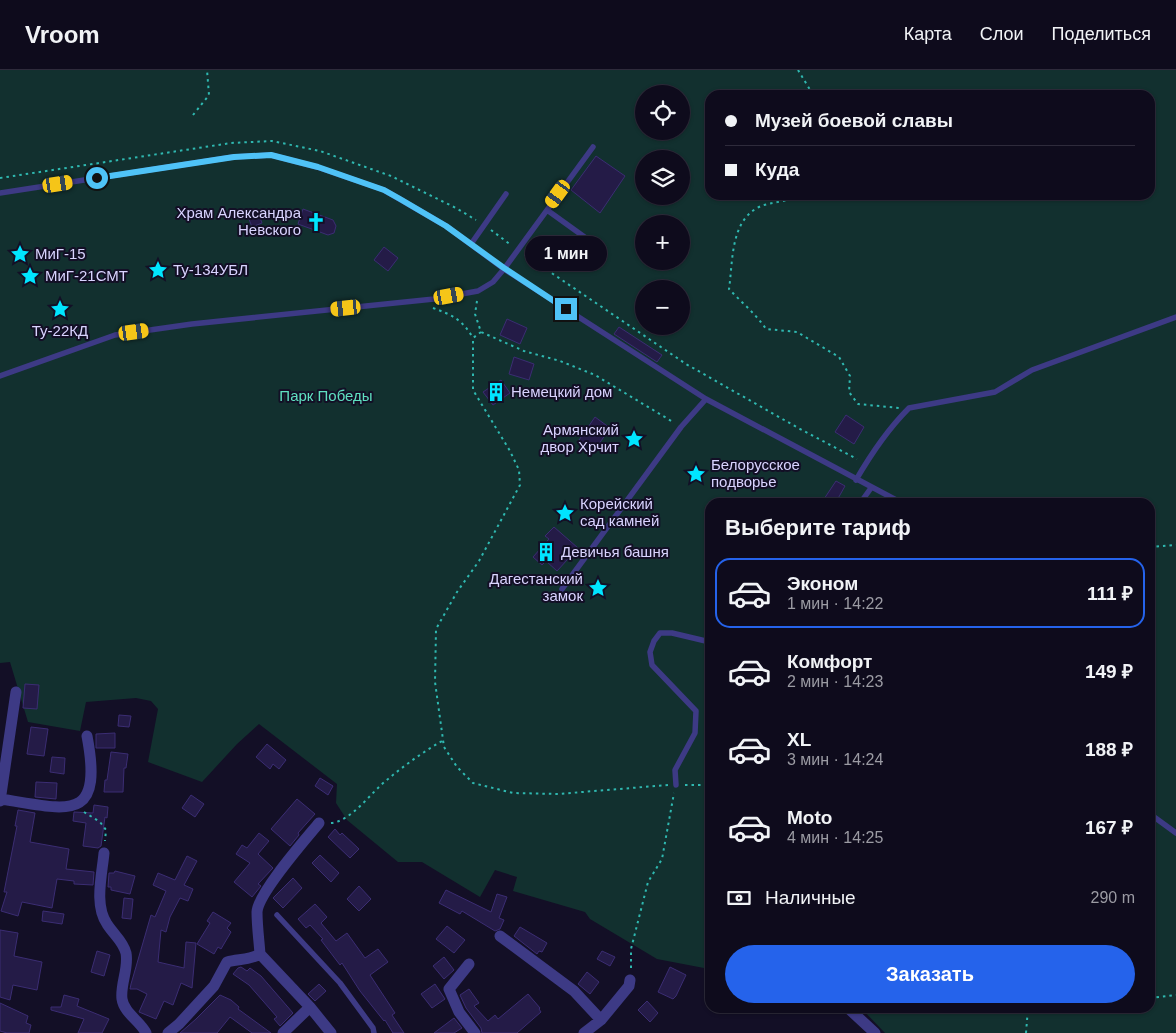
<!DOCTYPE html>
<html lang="ru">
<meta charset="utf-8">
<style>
body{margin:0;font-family:Helvetica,sans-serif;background:#1c1929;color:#f1f3f6;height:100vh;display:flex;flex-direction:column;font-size:19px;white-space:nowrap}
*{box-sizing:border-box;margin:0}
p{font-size:16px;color:#9b9ba3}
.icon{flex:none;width:28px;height:28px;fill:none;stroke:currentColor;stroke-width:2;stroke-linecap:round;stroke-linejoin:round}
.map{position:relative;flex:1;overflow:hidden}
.drawer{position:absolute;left:705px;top:428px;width:450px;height:515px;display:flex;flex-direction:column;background:#0e0b1c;border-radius:15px;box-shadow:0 1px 4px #0004,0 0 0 1px #2e2b3b}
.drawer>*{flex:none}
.banner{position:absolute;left:705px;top:20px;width:450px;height:110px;border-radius:15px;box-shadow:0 1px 4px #0004,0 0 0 1px #2e2b3b;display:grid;align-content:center;height:110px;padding:0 20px;background:#0e0b1c}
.fabs{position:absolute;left:635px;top:15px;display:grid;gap:10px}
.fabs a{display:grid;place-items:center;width:55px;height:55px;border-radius:50%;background:#0e0b1c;box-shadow:0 1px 4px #0004,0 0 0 1px #2e2b3b;font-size:25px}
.end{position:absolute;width:22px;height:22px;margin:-11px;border:6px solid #4fc3f7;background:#111;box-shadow:0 0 0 2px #111}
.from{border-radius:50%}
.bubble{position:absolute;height:35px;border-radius:18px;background:#0e0b1c;box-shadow:0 1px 4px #0004,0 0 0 1px #2e2b3b;font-size:16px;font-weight:800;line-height:35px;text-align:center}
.car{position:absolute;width:15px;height:30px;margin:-15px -8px;border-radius:6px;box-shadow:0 0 4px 1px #0007;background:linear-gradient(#f5c518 24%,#345 0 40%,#f5c518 0 76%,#345 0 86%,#f5c518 0)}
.banner b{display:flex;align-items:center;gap:18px;height:48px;font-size:19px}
.banner b+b{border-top:1px solid #2e2b3b}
.banner i{width:12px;height:12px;background:#f1f3f6}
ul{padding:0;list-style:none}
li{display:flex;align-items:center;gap:15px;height:70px;margin:0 10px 8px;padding:0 10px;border:2px solid transparent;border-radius:15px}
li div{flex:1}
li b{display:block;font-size:19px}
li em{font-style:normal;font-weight:800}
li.current{border-color:#2563eb}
li>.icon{width:45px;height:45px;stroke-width:1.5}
h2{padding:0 20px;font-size:22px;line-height:60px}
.pay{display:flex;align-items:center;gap:12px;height:55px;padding:0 20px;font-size:19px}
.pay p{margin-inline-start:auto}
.action{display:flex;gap:10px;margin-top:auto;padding:10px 20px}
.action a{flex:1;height:58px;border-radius:30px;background:#2563eb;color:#fff;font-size:20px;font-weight:800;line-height:58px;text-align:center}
header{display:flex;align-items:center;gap:30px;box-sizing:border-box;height:70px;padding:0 25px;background:#0e0b1c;border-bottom:1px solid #2e2b3b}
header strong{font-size:24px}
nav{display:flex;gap:28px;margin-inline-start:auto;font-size:18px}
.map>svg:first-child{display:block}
</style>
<header>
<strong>Vroom</strong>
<nav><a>Карта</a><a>Слои</a><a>Поделиться</a></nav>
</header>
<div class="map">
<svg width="1176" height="963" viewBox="0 0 1176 963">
<rect width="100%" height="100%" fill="#130f26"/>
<!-- green -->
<path fill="#12302f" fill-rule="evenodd" d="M0,0H1176V963H885L861,938H1150V432H710V896L705,895L704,898L657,889L590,849L585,842L513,821L517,807L495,800L480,827L422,792H398L347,750L336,733L337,714L259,654L237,674L202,712L148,692L158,639L151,631L136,628L86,632L80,661L28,652L10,592L0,593ZM644,24H681V61H644ZM710,25H1150V125H710ZM644,89H681V126H644ZM644,154H681V191H644ZM644,219H681V256H644Z"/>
<!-- building -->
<path fill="#241b47" stroke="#3b2d73" d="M596,86L625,106L600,143L571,120Z
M303,139L333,150L336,156L334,163L328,165L298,154Z
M257,140L262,153L252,157L247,144Z
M384,177L398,188L388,201L374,190Z
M507,249L527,258L520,274L500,265Z
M619,257L662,285L657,292L614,264Z
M514,287L534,294L529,310L509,304Z
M501,310L510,323L493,335L483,322Z
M846,345L864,357L854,374L835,362Z
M595,347L610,358L594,381L579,370Z
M836,411L845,416L836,432H822Z
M554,457L578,478L557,501L546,491L542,495L533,487L549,469L545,466Z
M25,614L39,615L37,639L23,638Z
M119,645L131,646L129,657L118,656Z
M31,657L48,659L44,686L27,684Z
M115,663V678H96V664Z
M267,674L286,690L279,699L273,694L270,699L256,687Z
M111,682L128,684L126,698H124L123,722H104L105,710H107Z
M52,687L65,688L64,704L50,702Z
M320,708L333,716L328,725L315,716Z
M36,712L57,713L56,729L35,727Z
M191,725L204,734L195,747L182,738Z
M297,729L315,744L298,763L299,765L290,776L271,759Z
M94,735L108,737L107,748L105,747L101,776L98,778L83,776L86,753L73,751L74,742L93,743Z
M18,740L35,743L30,772L69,779L66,799L94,802L93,815L74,814V811L57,809L52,838L22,832L18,846L1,841L7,822H4L17,756H15Z
M335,759L340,765L342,763L359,779L350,788L328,767Z
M259,763L269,771L258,784L273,798L258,814L261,816L252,827L234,812L250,793L236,784L242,775L247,778Z
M320,785L339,803L331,812L312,793Z
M187,786L197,791L184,815L193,819L188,831L180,828L170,847L166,862L161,860L158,892L184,898L186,872L196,873L192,918L181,913L173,935L164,931L156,949L139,942L147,924L137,919H130L131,914L151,845L155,847L166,821L153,815L158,803L175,810Z
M115,801L135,806L130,824L111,820V817H108L109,803H114Z
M293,808L302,818L283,838L273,828Z
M359,816L371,829L359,841L347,829Z
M446,820L491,842L497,824L507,827L499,848L504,850L500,859L495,861L462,841L460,844L439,833Z
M124,828L133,829L131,849L122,848Z
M315,834L327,847L321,853L336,871L347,863L365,888L378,879L388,892L370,905L395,943L392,945L404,963H393L385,950L384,951L360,921L342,893L340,895L321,870L323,869L310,855L306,858L298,849Z
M43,841L64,844L62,854L42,851Z
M213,842L231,853L227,858L231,862L221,879L218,877L214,884L197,874L210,853L207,851Z
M447,856L465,870L454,883L436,869Z
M520,857L547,873L542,882L539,881L537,884L514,866Z
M0,860L18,863L14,886L42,892L37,920L13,915L10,930L0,927Z
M97,881L110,885L104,906L91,902Z
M602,881L615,887L610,896L597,889Z
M444,887L454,900L444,909L433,896Z
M241,897L247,901L250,898L261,906L293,943L280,956L274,949L277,947L249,915L233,904L238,898Z
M670,897L686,905L676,926L673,929L658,922Z
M587,902L599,912L590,924L578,914Z
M319,914L326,921L315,931L308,924Z
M435,914L445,929L432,938L421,924Z
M469,919L479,933L474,936L488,951L495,945L498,949L528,924L540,938L539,939L541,942L517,963H482L481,958L466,938L460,925Z
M64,925L79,929L77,936L109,949L102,963H78L84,949L51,940V937H61Z
M220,925L231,930L239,937L238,939L271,963H252L230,947L217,963H180L196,949Z
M647,931L658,943L650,952L638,940Z
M0,933L28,946L26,953L31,955L29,963H7L0,961Z
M454,948L462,958L454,963H434Z"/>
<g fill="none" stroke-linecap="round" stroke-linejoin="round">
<!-- path -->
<path stroke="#2fb8b0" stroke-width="2" stroke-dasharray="2.5 4" stroke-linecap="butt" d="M798,0L812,23L816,25
M193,45L209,25L207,0
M0,108L231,73L272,71L320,81L391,106L456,138L476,150
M804,125C790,132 772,131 759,137C730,151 733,192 729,219C741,232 756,244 766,259L797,262L839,287L850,306L849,322L858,334L899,338
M491,160L511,175
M525,185L686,294L800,359L857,389
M477,231L475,244L481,262L524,281L560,291L595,305L673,352
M433,238C452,245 462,249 473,268
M481,262L473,268V320L510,381L519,400L520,415L479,491L457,522L436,559L435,612L444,677L457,697L473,713L513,723L558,724L668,715
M1150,477L1176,475
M685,715H710
M84,742L100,752L106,760L105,771
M331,753C352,751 371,722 388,709C405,695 423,682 442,671
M631,898V879L648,812L662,789L674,723
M1150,928L1176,925
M1026,963L1028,938"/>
<!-- lane -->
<path stroke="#3d3a85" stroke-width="5.5" d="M0,123L233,87L271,85L317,97L384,120L446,156L504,199L706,329L900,432
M547,140L597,176
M471,174L506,124
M0,306L115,265L192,254L434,229L478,221L493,212L504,199L593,77
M856,410C871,384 888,359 909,338L995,322L1032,300L1176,247
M861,432L871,418
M562,519L681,357L706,329
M676,715L675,700L695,663L696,641L652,595L650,582L654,571L660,563H672L710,572
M1150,744L1176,763
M277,845L340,913L373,958L374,963"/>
<!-- street -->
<path stroke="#3d3a85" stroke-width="11" d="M0,729C67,739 104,755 87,666
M0,731L16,622
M104,783C102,805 94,835 107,854C114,865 123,871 126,883C129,898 120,915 122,929C124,943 140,951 146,963
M500,866L574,921L601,950
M260,884C259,870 257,856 257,842C258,823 305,770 319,753
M260,884L310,937L331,963
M469,894L449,919L459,942L475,963
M848,938L875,963
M168,963L179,954L214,916L227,892C238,889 250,890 260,884
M283,963L310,937
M584,963L601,950L629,916L630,910"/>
</g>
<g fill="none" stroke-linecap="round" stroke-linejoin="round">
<!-- route -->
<path stroke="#4fc3f7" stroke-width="6" d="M97,108L234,87L271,85L318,97L384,120L400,129L446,156L504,198L566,239"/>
</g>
<!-- icons -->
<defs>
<g id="church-bare" transform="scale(1.5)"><path d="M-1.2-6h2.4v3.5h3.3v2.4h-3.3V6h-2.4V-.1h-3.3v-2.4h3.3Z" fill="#00e5ff" stroke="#130f26" stroke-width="2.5" paint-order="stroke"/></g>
<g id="sight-bare" transform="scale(1.5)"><path d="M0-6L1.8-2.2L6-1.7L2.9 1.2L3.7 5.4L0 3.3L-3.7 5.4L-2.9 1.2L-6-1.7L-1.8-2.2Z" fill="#00e5ff" stroke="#130f26" stroke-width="2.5" paint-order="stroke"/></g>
<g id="building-bare" transform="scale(1.5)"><path d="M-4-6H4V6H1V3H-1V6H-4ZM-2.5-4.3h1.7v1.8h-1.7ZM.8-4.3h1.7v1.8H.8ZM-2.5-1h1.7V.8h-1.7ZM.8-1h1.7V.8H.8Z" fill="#00e5ff" stroke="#130f26" stroke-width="2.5" paint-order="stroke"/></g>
</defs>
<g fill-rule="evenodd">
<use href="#church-bare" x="316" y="152"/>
<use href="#sight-bare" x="20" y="184"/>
<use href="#sight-bare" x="158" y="200"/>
<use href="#sight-bare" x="30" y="206"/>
<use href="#sight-bare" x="60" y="239"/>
<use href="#building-bare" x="496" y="322"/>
<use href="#sight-bare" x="634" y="369"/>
<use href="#sight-bare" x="696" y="404"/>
<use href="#sight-bare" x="565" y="443"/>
<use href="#building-bare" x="546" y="482"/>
<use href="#sight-bare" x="598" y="518"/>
</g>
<g text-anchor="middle" stroke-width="4" stroke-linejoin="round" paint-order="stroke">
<!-- poi labels -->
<g font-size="15" fill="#d9d4ff" stroke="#130f26" text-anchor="start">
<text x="301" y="148" text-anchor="end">Храм Александра<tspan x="301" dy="17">Невского</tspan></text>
<text x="35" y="189">МиГ-15</text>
<text x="173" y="205">Ту-134УБЛ</text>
<text x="45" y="211">МиГ-21СМТ</text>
<text x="60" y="266" text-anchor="middle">Ту-22КД</text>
<text x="511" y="327">Немецкий дом</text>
<text x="619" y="365" text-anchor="end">Армянский<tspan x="619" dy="17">двор Хрчит</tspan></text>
<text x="711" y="400">Белорусское<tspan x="711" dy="17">подворье</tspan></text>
<text x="580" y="439">Корейский<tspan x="580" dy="17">сад камней</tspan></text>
<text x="561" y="487">Девичья башня</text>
<text x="583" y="514" text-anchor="end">Дагестанский<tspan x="583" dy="17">замок</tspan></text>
</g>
<!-- park labels -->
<g font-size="15" fill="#5fe0c0" stroke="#130f26">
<text x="326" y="331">Парк Победы</text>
</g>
</g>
</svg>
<div class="fabs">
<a><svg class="icon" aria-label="locate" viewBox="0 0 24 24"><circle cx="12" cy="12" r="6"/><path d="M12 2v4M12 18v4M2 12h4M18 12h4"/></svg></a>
<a><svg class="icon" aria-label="layers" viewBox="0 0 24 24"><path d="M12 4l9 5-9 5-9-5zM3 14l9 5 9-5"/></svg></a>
<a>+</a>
<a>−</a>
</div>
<i class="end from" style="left:97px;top:108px"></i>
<i class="end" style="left:566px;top:239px"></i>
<div class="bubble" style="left:525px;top:166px;width:82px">1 мин</div>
<i class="car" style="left:58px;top:114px;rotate:81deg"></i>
<i class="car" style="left:558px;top:124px;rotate:216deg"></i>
<i class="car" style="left:449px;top:226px;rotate:80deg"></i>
<i class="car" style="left:346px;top:238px;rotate:264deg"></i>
<i class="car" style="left:134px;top:262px;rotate:82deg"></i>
<div class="banner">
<b><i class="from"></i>Музей боевой славы</b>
<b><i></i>Куда</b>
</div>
<section class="drawer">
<h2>Выберите тариф</h2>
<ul>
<li class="current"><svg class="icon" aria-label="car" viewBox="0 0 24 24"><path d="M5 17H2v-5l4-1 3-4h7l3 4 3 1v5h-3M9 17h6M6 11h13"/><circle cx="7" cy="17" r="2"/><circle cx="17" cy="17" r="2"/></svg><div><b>Эконом</b><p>1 мин · 14:22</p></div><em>111 ₽</em></li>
<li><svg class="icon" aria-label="car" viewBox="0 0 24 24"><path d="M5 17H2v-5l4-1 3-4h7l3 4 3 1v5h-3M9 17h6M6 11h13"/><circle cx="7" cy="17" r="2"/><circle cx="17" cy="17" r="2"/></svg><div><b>Комфорт</b><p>2 мин · 14:23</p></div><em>149 ₽</em></li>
<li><svg class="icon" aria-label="car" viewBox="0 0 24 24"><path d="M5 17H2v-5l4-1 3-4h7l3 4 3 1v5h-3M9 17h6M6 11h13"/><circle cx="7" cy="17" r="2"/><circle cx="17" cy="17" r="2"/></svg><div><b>XL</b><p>3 мин · 14:24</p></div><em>188 ₽</em></li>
<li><svg class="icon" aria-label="car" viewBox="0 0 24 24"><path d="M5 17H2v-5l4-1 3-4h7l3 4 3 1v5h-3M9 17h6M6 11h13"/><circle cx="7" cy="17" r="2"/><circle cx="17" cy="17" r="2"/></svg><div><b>Moto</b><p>4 мин · 14:25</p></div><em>167 ₽</em></li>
</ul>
<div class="pay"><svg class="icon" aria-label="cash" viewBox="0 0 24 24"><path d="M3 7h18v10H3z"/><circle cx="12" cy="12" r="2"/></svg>Наличные<p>290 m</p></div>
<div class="action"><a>Заказать</a></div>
</section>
</div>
